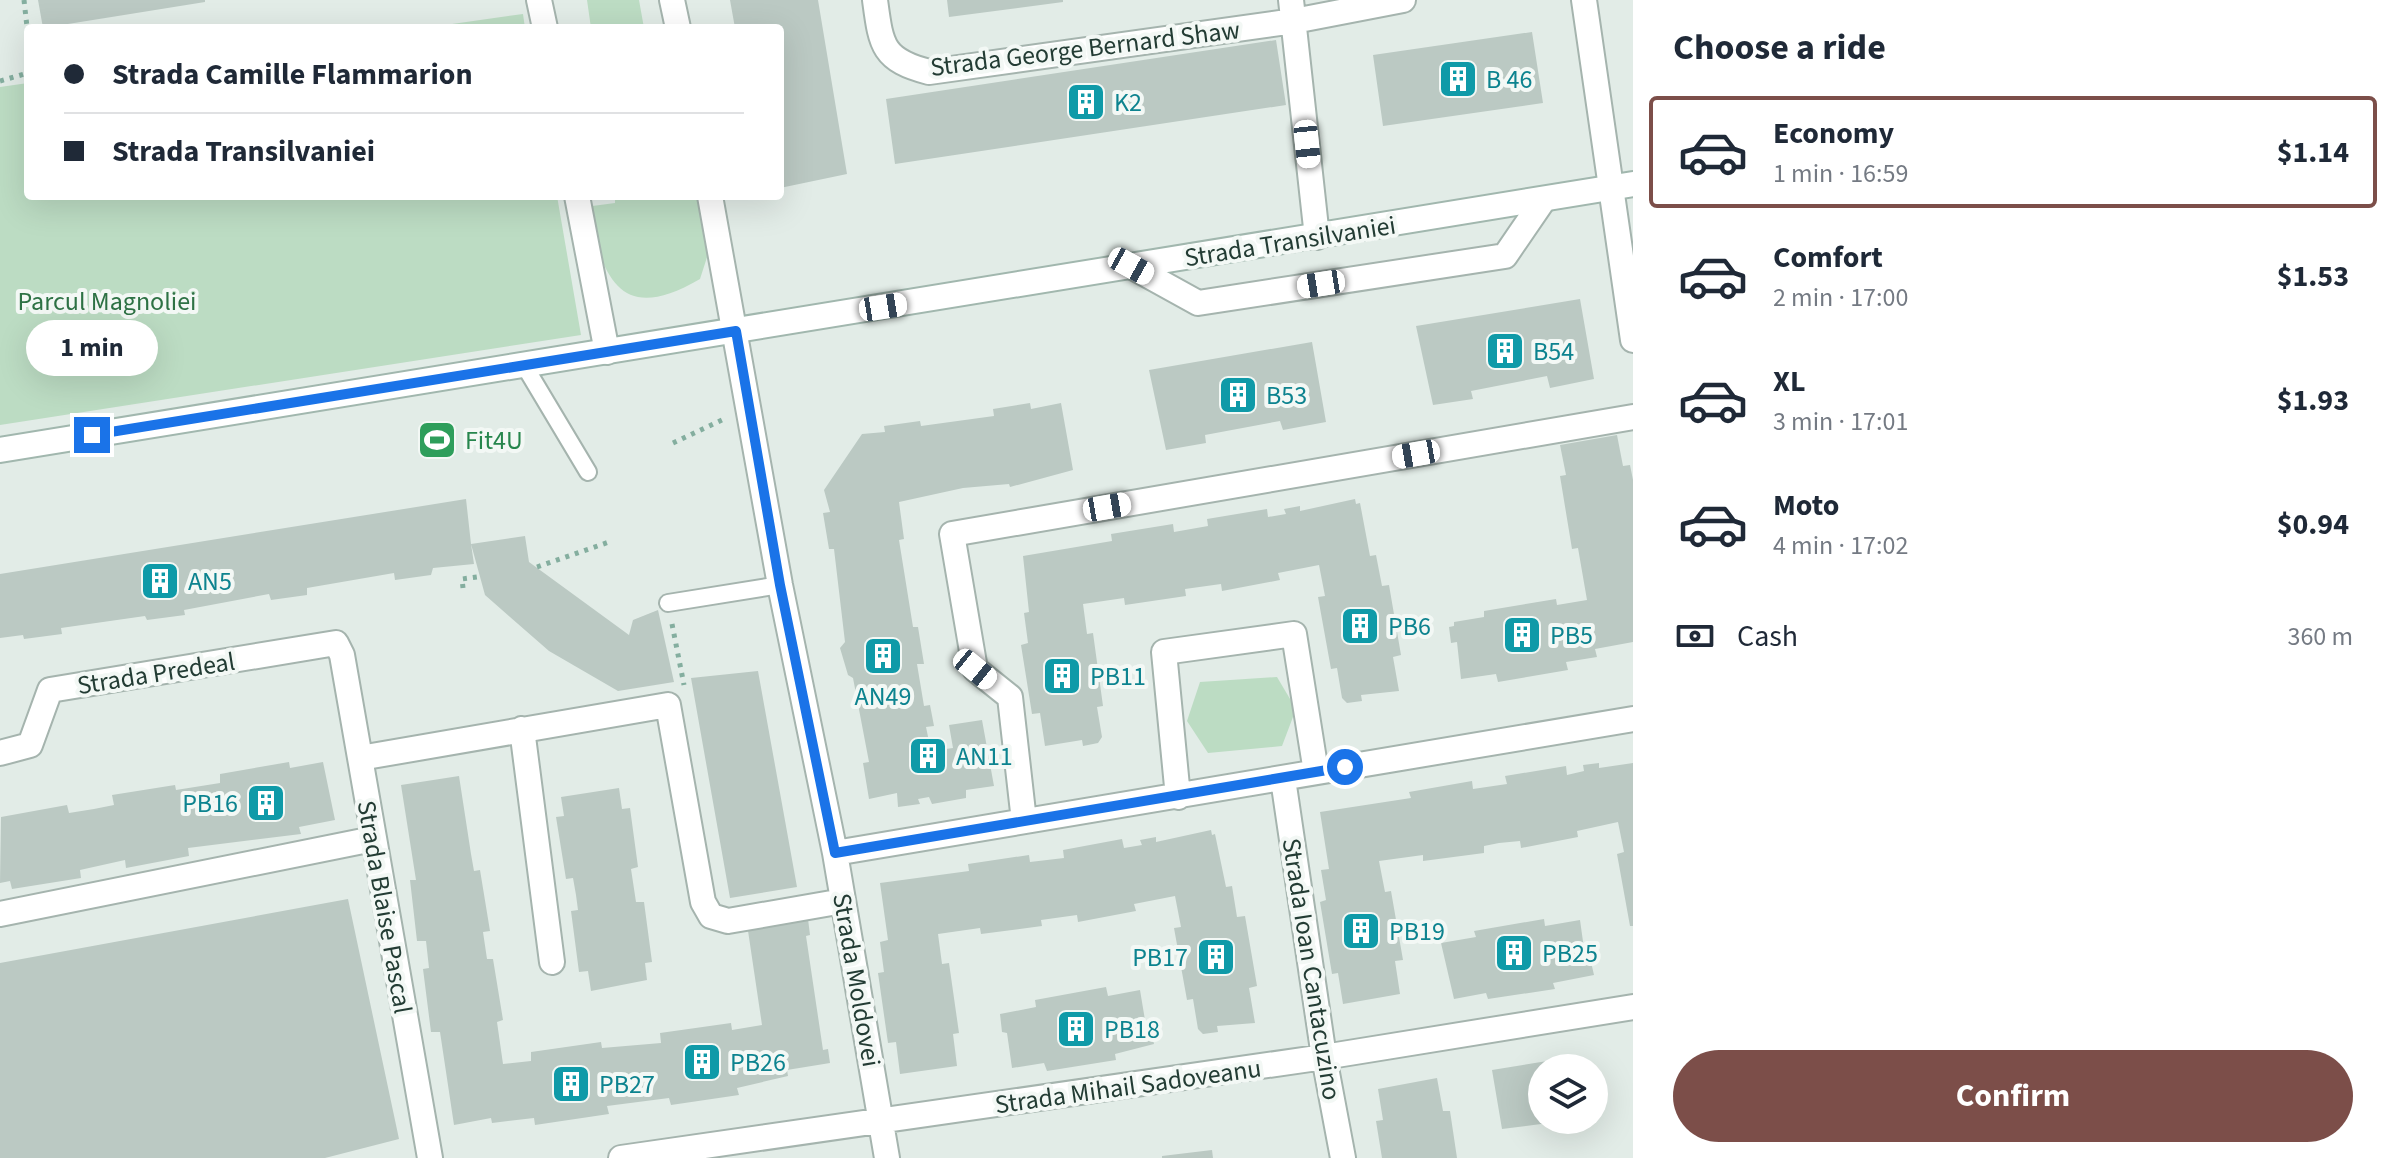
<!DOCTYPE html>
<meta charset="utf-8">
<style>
body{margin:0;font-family:"Source Sans 3",sans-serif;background:#f2f2f3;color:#1f2937;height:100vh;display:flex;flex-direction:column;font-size:30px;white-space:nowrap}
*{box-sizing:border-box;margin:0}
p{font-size:26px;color:#747a83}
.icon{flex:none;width:44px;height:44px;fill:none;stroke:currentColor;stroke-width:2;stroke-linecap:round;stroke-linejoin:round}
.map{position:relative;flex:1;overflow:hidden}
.side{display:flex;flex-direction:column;background:#fff;width:760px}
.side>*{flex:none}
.top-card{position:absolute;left:24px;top:24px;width:760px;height:176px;border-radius:8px;box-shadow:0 8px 32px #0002;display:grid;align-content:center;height:176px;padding:0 40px;background:#fff}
.controls{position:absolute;left:1528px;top:1054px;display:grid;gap:16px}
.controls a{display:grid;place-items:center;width:80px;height:80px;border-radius:50%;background:#fff;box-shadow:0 8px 32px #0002;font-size:40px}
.end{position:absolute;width:36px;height:36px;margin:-18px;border:10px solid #1a73e8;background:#fff;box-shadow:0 0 0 4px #fff}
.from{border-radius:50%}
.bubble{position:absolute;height:56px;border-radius:28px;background:#fff;box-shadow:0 8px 32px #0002;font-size:26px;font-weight:700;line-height:56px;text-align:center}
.car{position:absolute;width:24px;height:48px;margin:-24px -12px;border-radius:10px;box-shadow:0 0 6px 2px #0007;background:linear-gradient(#fff 24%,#345 0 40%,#fff 0 76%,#345 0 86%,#fff 0)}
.top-card b{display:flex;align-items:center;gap:28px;height:76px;font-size:30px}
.top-card b+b{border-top:2px solid #e0e1e3}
.top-card i{width:20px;height:20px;background:#1f2937}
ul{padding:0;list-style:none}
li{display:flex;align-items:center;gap:24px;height:112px;margin:0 16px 12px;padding:0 24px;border:4px solid transparent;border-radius:8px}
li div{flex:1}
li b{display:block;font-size:30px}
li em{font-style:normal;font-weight:700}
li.current{border-color:#7c4e49}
li>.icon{width:72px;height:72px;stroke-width:1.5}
h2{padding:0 40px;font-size:36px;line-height:96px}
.pay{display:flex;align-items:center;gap:20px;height:88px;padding:0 40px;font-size:30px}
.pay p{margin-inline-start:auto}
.cta{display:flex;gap:16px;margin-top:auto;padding:16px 40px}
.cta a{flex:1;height:92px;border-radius:48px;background:#7c4e49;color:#fff;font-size:32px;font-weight:700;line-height:92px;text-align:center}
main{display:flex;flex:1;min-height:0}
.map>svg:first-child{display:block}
</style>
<main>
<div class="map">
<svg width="1633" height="1158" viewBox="0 0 1633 1158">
<rect width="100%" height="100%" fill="#e2ece7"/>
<!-- green -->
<path fill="#bcdcc3" d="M587,0H639L644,28H591Z
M523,14L525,28H424Z
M28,83V196H557L581,335L0,425V87Z
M615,196H701L710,248L700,279C618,327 604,276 585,207L615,203Z
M1277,677L1296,709L1282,746L1208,753L1187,721L1200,682Z"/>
<!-- building -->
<path fill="#bbc9c3" d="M38,0H205V2L43,28Z
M730,0H818L847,174L780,188V28H735Z
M947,0H1063V2L949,17Z
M1532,32L1543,103L1383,126L1373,55Z
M1276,40L1286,105L895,164L886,99Z
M1580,299L1594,379L1550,388L1547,376L1471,391L1473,399L1433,405L1416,326Z
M1312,342L1326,422L1283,430L1280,421L1205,435L1206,443L1166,450L1149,370Z
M1030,403L1031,409L1061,403L1073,470L1010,487L1009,484L963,488L899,502L904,539L899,540L913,627H918L924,664H917L924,706L930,705L934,726L926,727L931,751L953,748L949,725L982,720L994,786L966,790V798L932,804L929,797L918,799L920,804L898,807L897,793L869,799L863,763L869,762L853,678L848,675L840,648L845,642L834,549H829L823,513L830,512L824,490L862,434L885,432L884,426L920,421L921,426L994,416L993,409Z
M1617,435L1623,466L1630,465L1633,480V642L1595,649L1597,657L1566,662L1568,670L1498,682L1496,674L1461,679L1457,642L1451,643L1449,627L1454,626V622L1484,617V611L1556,599L1557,605L1587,600L1578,548L1572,549L1560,476L1566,475L1560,445Z
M466,499L471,544L525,536L529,562L629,635L633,620L658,610L674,682L618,691L549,651L485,595L471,544L474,564L433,568L431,575L395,580L394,573L307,588V595L271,600L269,594L184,610L185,615L147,620L145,616L61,628L62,634L24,639L23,635L0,638V574Z
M1355,499L1356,504L1360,503L1370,556L1376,555L1382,586L1389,585L1401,655L1393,657L1399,691L1361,695L1362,701L1347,703L1342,698L1337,668L1331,669L1318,597L1325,596L1319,565L1278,573L1280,580L1222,591L1221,584L1185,589L1186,596L1125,605L1124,598L1083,604L1087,634L1093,633L1103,706L1097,707L1102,737L1098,743L1083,746L1082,740L1045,746L1040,713L1032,714L1021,645L1028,643L1024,613L1029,612L1023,556L1112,541L1111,534L1173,524L1174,532L1208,526L1207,519L1267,509L1268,517L1286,514L1284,509L1300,506V511Z
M758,671L797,887L730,898L691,678Z
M289,762L290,768L323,762L335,820L299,827L301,834L188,848L189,856L126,868L125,860L80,870L81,878L12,889L10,881L0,883L1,817L67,805L69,813L94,809L114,805L112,795L175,785L176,790L220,783V774Z
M1599,763V768L1633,763V926H1630L1617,854L1624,852L1618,822L1577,831L1578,837L1521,848L1520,841L1499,843L1484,846V853L1423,861V855L1379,861L1385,892L1391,891L1403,960L1395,961L1400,994L1343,1004L1338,973L1332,974L1320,902L1326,900L1321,870L1329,869L1320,812L1411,798L1409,792L1472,781L1473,789L1507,784L1505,776L1566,766L1567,775L1584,771L1583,765Z
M459,776L471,854L474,871L480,870L490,931L483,932L487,959H493L503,1020L497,1022L503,1064L531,1061V1052L601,1042L602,1048L661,1043L660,1033L731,1023L732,1030L762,1025L747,924L808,919L810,935L806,936L823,1050L828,1049L830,1063L787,1070L788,1076L737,1088L739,1095L671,1105L669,1098L607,1106L609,1114L535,1125L534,1118L492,1123L491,1118L454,1125L440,1032H431L423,969L429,968L426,941H417L410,880H416L401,785Z
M619,788L622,809L630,808L638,867L631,869L636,902H644L652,962L645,963L647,980L591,991L588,971L579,972L571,911L578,910L576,895L573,878L566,879L556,817L564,816L561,797Z
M1211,830L1212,835L1215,834L1226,887L1232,886L1237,917L1245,916L1257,986L1249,988L1255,1023L1217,1026L1218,1032L1203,1034L1198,1029L1193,999L1187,1000L1174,928L1181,927L1175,896L1134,904L1136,911L1078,922L1077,915L1041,920L1042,926L981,934L980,928L938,934L942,964L949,963L959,1033L953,1034L957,1066L900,1074L896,1042L888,1043L878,973L884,972L880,942L888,940L880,883L969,871L968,864L1029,855L1030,862L1064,858L1063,850L1122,839L1124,848L1142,845L1140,840L1156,837V842Z
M348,899L399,1139L325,1158H0V963Z
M1544,919L1545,926L1580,920L1586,963L1591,962L1594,975L1553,983L1555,989L1488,999L1486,993L1454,999L1441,943L1476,937L1474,931Z
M1106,987L1108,996L1140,990L1146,1026H1150L1154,1044L1115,1054L1116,1060L1047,1071L1044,1063L1012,1068L1007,1033L1002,1032L1000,1014L1036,1007L1035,1000Z
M1578,1056L1580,1068H1542V1120L1556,1122L1502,1129L1492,1070Z
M1437,1078L1443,1111H1450L1457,1158H1382L1376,1121L1383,1120L1378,1089Z
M1212,1150L1213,1158H1162V1156Z"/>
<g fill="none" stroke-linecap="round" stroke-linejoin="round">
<!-- lane casing -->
<g stroke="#a5b4ae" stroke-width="20">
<path id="lane" d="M524,365L588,472
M668,603L780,585"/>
</g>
<!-- street casing -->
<g stroke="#a5b4ae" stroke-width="28">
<path id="street" d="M539,0L545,28
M672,0L678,28
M875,0C881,45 882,60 929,72L1294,21L1403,0
M1291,0L1317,237
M1584,0L1633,340
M577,196L607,352
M710,196L780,585L835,853L887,1158
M1131,266L1198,303L1505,256L1544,199
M522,729L552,962
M0,753L30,745L50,690L336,643L342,655L430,1158
M360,758L668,705L703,902L711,916L728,921L843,901
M1283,779L1324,1057L1343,1158
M1178,797L1164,652L1294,634L1316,772
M1024,821L1010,697L975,669L952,534L1633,417
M835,853L1633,719
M0,914L373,839
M621,1158L1324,1057L1633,1007"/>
</g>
<!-- secondary casing -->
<g stroke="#a1b7ae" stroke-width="28">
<path id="secondary" d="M0,450L1633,184"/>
</g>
<!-- path -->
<path stroke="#84ae9f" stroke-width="5" stroke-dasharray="4 6" stroke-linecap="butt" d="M24,0L28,36
M0,81L28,73
M673,443L722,420
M537,567L609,542
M463,588L462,579L477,577
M672,624L684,685"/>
<!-- lane -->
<use href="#lane" stroke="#fff" stroke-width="16"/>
<!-- street -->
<use href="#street" stroke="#fff" stroke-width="24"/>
<!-- secondary -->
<use href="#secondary" stroke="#fff" stroke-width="24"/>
</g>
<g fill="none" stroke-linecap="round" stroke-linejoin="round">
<!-- route -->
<path stroke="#1a73e8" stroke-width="10" d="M92,435L736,331L780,585L835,853L1345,767"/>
</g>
<!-- icons -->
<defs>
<g id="building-square" transform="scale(2)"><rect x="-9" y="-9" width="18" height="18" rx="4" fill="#0f9aa8" stroke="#f3f8f5"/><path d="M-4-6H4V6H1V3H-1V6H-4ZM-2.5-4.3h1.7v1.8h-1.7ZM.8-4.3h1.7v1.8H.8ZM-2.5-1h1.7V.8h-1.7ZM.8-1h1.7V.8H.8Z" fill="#fff"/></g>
<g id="stadium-square" transform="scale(2)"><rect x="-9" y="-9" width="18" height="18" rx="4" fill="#2e9e5b" stroke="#f3f8f5"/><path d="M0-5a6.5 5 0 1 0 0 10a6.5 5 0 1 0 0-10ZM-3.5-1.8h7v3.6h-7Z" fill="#fff"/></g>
</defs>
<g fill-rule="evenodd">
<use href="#building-square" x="1458" y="79"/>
<use href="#building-square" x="1086" y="102"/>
<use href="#building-square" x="1505" y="351"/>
<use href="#building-square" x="1238" y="395"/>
<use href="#stadium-square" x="437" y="440"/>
<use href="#building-square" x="160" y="581"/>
<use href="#building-square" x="1360" y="626"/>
<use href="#building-square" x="1522" y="635"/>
<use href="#building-square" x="883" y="656"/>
<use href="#building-square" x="1062" y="676"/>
<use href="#building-square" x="928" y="756"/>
<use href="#building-square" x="266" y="803"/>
<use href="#building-square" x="1361" y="931"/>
<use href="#building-square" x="1514" y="953"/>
<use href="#building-square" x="1216" y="957"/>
<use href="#building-square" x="1076" y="1029"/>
<use href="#building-square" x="702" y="1062"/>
<use href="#building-square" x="571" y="1084"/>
</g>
<g text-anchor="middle" stroke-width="8" stroke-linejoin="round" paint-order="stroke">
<!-- street labels -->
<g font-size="26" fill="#233c34" stroke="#f3f8f5">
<text transform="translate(1085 48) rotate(-7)" y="9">Strada George Bernard Shaw</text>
<text transform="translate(1290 241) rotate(-9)" y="9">Strada Transilvaniei</text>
<text transform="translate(156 673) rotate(-9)" y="9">Strada Predeal</text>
<text transform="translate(385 907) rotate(80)" y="9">Strada Blaise Pascal</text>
<text transform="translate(1312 969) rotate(81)" y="9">Strada Ioan Cantacuzino</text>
<text transform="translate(857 980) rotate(80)" y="9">Strada Moldovei</text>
<text transform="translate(1128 1086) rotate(-8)" y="9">Strada Mihail Sadoveanu</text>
</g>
<!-- culture labels -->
<g font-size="26" fill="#0d838f" stroke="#f3f8f5" text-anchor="start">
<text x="1486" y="88">B 46</text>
<text x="1114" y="111">K2</text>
<text x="1533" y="360">B54</text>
<text x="1266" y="404">B53</text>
<text x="188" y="590">AN5</text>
<text x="1388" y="635">PB6</text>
<text x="1550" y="644">PB5</text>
<text x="1090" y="685">PB11</text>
<text x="883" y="705" text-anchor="middle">AN49</text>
<text x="956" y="765">AN11</text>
<text x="238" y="812" text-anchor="end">PB16</text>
<text x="1389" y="940">PB19</text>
<text x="1542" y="962">PB25</text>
<text x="1188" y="966" text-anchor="end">PB17</text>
<text x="1104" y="1038">PB18</text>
<text x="730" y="1071">PB26</text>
<text x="599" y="1093">PB27</text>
</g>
<!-- park labels -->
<g font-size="26" fill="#2e7245" stroke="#f3f8f5">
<text x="107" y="310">Parcul Magnoliei</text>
</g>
<!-- leisure labels -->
<g font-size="26" fill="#27864d" stroke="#f3f8f5" text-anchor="start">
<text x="465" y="449">Fit4U</text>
</g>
</g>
</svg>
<div class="controls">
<a><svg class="icon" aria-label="layers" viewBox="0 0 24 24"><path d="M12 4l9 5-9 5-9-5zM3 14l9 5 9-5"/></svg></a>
</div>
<i class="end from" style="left:1345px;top:767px"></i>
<i class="end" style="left:92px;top:435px"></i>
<div class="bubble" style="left:26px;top:320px;width:132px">1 min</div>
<i class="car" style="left:1307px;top:144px;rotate:174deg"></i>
<i class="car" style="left:1131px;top:266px;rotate:119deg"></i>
<i class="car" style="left:1321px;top:284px;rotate:261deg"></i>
<i class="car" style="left:883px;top:307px;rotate:81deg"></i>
<i class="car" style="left:1416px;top:454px;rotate:260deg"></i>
<i class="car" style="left:1107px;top:507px;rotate:80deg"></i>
<i class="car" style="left:975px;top:669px;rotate:129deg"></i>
<div class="top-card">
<b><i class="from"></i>Strada Camille Flammarion</b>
<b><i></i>Strada Transilvaniei</b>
</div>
</div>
<section class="side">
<h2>Choose a ride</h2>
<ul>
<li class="current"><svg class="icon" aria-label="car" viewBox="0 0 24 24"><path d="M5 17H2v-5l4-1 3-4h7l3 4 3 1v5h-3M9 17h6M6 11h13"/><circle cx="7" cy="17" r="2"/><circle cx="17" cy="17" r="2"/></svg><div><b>Economy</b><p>1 min · 16:59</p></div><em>$1.14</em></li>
<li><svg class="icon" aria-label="car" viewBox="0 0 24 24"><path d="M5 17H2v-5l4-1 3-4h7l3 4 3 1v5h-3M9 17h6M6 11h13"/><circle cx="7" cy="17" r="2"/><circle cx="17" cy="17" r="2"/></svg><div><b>Comfort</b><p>2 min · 17:00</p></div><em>$1.53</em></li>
<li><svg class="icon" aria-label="car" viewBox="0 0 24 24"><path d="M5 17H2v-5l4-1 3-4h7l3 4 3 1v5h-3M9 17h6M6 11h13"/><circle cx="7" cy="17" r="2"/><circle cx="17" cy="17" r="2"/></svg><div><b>XL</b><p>3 min · 17:01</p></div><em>$1.93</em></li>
<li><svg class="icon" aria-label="car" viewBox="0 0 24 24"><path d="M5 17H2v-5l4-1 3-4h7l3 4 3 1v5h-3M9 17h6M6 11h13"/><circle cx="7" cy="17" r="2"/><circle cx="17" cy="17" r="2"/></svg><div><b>Moto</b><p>4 min · 17:02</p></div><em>$0.94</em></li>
</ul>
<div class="pay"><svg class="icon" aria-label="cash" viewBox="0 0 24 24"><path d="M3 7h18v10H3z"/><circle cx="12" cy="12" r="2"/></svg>Cash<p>360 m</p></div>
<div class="cta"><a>Confirm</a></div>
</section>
</main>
